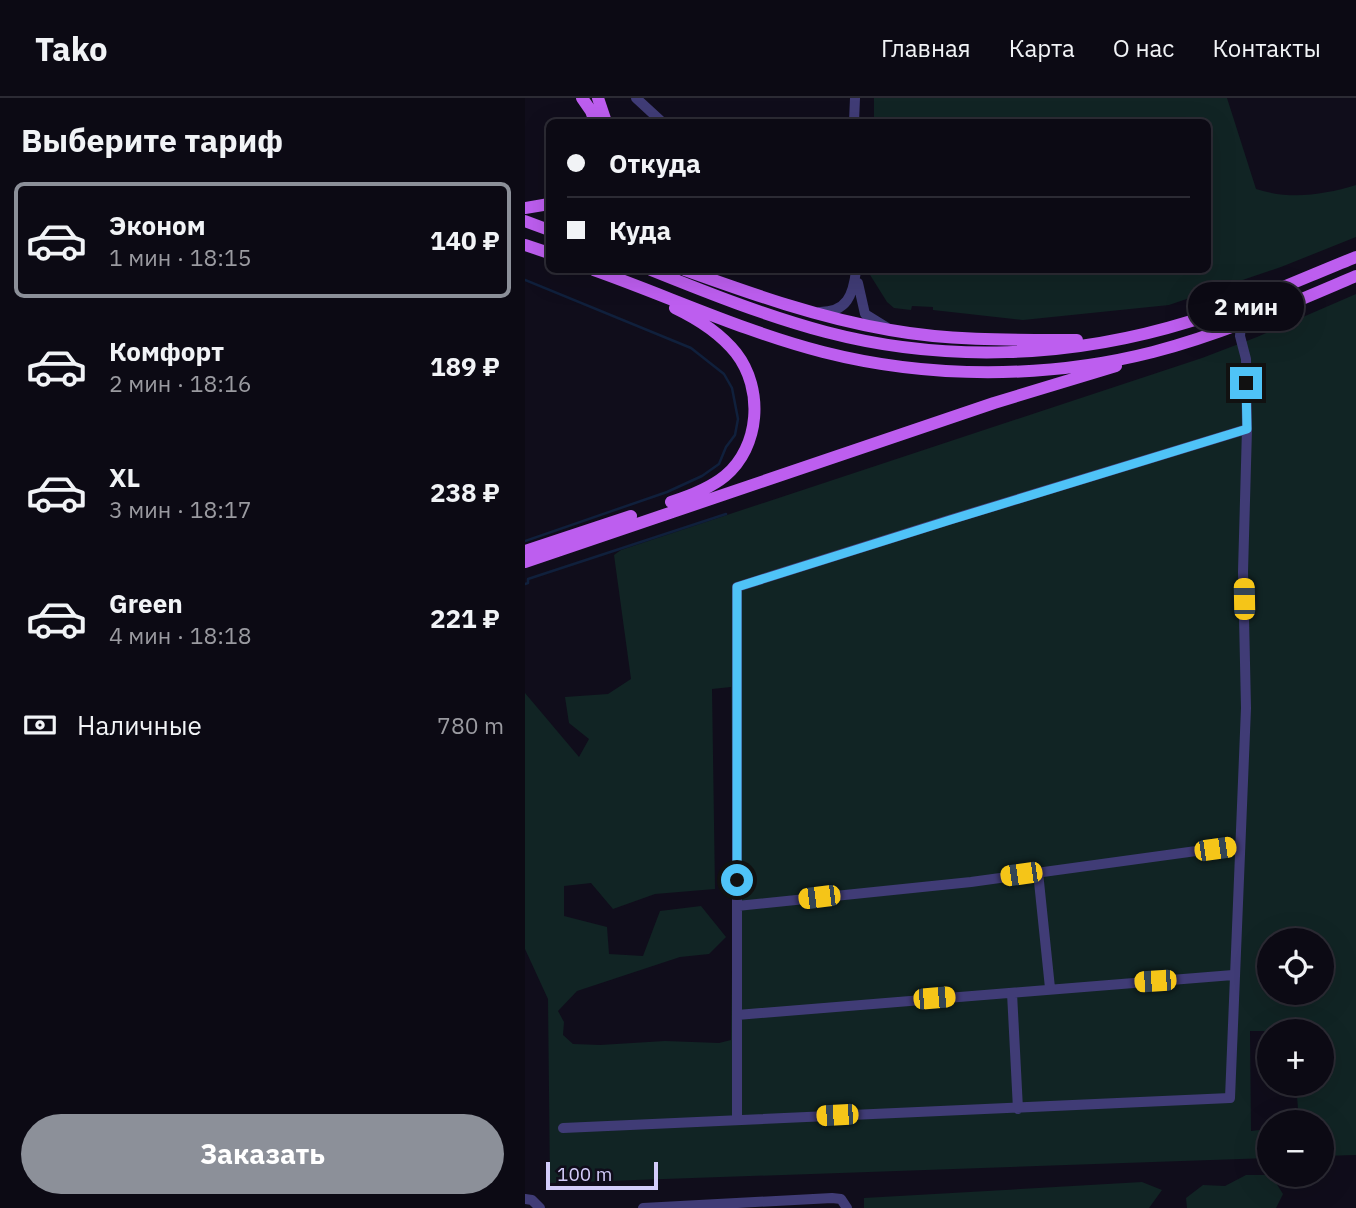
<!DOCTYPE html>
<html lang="ru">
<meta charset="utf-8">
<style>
body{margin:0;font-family:"IBM Plex Sans",sans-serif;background:#1a1822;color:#f1f3f6;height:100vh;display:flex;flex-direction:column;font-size:26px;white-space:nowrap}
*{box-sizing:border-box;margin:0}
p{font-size:23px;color:#9a9aa0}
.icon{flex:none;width:38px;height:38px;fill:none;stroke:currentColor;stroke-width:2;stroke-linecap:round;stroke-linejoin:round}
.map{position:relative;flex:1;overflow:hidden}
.drawer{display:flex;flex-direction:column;background:#0c0a14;width:525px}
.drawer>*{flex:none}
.guide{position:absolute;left:21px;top:21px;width:665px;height:154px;border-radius:10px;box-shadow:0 7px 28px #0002,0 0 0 2px #2c2b34;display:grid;align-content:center;height:154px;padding:0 21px;background:#0c0a14}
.controls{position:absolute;left:732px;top:830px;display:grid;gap:14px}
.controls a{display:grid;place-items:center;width:77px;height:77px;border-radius:50%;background:#0c0a14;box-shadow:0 7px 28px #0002,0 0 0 2px #2c2b34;font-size:35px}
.scale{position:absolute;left:21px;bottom:18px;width:112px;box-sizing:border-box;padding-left:7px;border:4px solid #d3ccfa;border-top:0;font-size:19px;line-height:24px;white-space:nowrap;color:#d3ccfa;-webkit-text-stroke:5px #100d1b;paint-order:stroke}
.end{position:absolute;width:32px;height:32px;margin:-16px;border:9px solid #4fc3f7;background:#111;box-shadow:0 0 0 4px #111}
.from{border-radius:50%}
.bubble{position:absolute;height:49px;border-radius:24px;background:#0c0a14;box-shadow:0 7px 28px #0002,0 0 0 2px #2c2b34;font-size:23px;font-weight:800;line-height:49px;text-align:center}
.car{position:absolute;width:21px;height:42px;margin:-21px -10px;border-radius:9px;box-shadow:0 0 5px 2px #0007;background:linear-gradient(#f5c518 24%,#345 0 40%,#f5c518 0 76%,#345 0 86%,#f5c518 0)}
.guide b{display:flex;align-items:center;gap:24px;height:66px;font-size:26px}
.guide b+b{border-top:2px solid #2c2b34}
.guide i{width:18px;height:18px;background:#f1f3f6}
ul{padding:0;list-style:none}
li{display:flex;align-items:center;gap:21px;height:116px;margin:0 14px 10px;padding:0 7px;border:4px solid transparent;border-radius:10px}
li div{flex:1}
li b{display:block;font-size:26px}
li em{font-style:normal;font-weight:800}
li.selected{border-color:#8c9099}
li>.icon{width:63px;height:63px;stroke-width:1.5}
h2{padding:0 21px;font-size:32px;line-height:84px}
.pay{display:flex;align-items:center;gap:18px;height:77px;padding:0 21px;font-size:26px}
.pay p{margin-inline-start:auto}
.cta{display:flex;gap:14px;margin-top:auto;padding:14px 21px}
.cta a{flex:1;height:80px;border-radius:42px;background:#8c9099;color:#fff;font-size:28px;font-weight:800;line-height:80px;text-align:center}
header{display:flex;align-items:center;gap:42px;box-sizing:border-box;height:98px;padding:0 35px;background:#0c0a14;border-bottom:2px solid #2c2b34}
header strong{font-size:33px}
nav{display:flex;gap:38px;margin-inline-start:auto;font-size:24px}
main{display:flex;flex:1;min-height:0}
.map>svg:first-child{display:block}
</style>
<header>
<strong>Tako</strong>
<nav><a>Главная</a><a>Карта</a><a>О нас</a><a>Контакты</a></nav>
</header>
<main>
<section class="drawer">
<h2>Выберите тариф</h2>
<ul>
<li class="selected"><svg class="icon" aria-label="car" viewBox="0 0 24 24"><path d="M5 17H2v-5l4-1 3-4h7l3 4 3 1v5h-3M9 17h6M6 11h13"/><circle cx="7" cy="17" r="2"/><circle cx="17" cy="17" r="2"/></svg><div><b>Эконом</b><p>1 мин · 18:15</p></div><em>140 ₽</em></li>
<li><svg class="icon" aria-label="car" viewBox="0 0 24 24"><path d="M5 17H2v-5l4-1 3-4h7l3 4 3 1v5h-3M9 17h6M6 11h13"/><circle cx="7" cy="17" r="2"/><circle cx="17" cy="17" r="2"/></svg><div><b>Комфорт</b><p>2 мин · 18:16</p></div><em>189 ₽</em></li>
<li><svg class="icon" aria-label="car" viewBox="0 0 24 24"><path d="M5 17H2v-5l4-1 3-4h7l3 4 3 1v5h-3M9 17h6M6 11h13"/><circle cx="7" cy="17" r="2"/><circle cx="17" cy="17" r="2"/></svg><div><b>XL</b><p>3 мин · 18:17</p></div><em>238 ₽</em></li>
<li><svg class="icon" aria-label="car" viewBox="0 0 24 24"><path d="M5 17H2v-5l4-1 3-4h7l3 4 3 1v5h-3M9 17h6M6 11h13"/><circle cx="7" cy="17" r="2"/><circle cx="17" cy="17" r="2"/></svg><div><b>Green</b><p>4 мин · 18:18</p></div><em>221 ₽</em></li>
</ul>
<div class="pay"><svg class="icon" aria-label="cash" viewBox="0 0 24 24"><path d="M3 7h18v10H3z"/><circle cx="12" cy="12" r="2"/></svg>Наличные<p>780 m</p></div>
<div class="cta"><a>Заказать</a></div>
</section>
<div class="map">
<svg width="831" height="1110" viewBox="0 0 831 1110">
<rect width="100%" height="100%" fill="#100d1b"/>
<!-- green -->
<path fill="#112424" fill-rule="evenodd" d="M349,0H702L731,91C765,102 798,97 831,87V139L756,169L644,207L498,222L408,212V209L387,208L386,212L369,210L362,204L342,172H682V24H349Z
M831,196V1057L796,1058V1024H774L771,985H796V933H744V940L739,933H725L726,1033L744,1031V1060L25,1085L23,901L0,851V595L54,659L64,641L44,625L40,599L83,596L106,581L89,457L96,452L677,260L732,239ZM206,589L208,804L206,942L194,945L140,943L75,947L48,946L38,937L39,924L33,913L52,893L155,859L184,856L201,839L176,808L135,813L118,858L84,856L82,829L39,818V788L66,785L88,811L130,796L190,791L187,591ZM744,842H796V894H744Z
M721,1077H746L758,1096L751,1110H662L661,1100L678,1087L700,1088Z
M617,1084L637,1092L624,1110H339V1100Z"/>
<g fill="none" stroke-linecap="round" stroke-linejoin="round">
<!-- stream -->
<path stroke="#10203c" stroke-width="2.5" d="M0,182L166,250L199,276L207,290L213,321L210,337L201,349L194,366L177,378L142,394L0,443
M0,486L3,485V481L201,416"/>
<!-- minor -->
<path stroke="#403c76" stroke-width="10" d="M111,0L137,24
M329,24L330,0
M333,185L340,216L361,229
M295,214C322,214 328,197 331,173
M513,774L525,890
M212,808L446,784L715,747
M487,895L493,1011
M212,917L708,877
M212,1022V489L424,422L722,331
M38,1030L705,1000L721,610L718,474L722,331L721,261L715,238L716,226
M0,1101L7,1102L15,1110
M118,1110L307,1100L316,1101L322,1110"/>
<!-- major -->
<path stroke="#bd5eef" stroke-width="12" d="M57,0L66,13L70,24
M73,0L81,24
M0,110L24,106
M0,123L24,132
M0,147L24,155
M69,172C145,199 220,234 298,254C404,281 522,281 628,254C698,236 765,206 831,178
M126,172C183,195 241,218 301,234C419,265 546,260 663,224C720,207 776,181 831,159
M160,172C227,196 294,220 365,232C426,243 490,242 552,242
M146,404C165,398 184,391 200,378C235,349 239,291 211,255C195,235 173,221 150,210
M0,453L106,418
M0,464L469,305L591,268"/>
</g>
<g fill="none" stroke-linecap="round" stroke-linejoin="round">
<!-- route -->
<path stroke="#4fc3f7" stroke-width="9" d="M212,782V489L425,422L722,331L721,285"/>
</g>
</svg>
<div class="controls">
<a><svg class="icon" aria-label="locate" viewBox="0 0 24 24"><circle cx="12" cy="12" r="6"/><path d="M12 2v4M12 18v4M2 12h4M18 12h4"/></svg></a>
<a>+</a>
<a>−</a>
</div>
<div class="scale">100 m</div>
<i class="end from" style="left:212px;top:782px"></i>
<i class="end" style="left:721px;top:285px"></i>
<div class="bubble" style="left:663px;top:184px;width:116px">2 мин</div>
<i class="car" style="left:719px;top:501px;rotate:359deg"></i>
<i class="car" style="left:690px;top:751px;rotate:82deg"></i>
<i class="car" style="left:496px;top:776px;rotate:262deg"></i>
<i class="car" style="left:294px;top:799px;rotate:263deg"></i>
<i class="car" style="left:630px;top:883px;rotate:266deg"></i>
<i class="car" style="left:409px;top:900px;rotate:85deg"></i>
<i class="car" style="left:312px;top:1017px;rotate:267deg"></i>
<div class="guide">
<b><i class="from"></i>Откуда</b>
<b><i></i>Куда</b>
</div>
</div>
</main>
